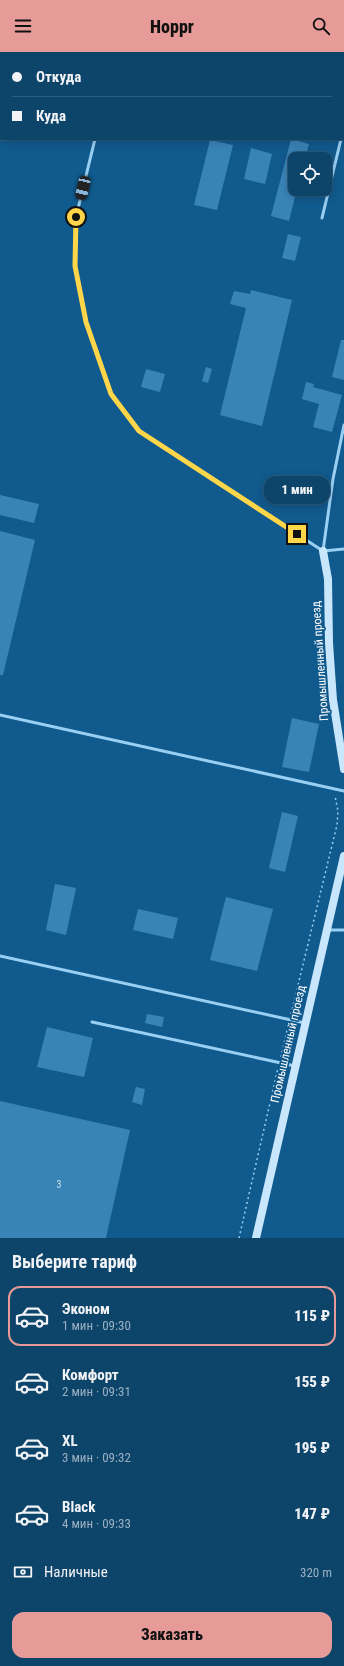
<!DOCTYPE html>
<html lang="ru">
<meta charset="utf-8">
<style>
body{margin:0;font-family:"Roboto Condensed",sans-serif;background:#164b70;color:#f1f3f6;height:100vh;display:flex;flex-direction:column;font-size:15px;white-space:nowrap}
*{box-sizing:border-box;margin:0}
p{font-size:13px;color:#9ab0c1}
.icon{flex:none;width:22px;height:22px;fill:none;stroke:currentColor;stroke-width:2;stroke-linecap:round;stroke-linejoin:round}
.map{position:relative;height:1186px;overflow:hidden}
.panel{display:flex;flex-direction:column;background:#0d446a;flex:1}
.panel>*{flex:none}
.top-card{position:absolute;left:0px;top:0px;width:344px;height:88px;box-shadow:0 2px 10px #0003,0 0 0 1px #2d5c7e;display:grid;align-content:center;height:88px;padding:0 12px;background:#0d446a}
.fabs{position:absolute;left:288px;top:100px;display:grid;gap:8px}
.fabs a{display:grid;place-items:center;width:44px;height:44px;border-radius:8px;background:#0d446a;box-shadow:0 2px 10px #0003,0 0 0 1px #2d5c7e;font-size:20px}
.end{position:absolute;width:18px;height:18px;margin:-9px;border:5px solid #ffd54a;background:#111;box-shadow:0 0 0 2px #111}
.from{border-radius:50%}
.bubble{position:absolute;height:28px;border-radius:12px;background:#0d446a;box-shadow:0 2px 10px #0003,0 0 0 1px #2d5c7e;font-size:13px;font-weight:800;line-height:28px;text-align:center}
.car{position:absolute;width:12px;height:24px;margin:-12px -6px;border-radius:5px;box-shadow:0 0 3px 1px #0007;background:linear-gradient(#222 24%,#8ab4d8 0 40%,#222 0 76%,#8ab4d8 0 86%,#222 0)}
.top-card b{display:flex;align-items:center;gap:14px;height:38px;font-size:15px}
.top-card b+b{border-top:1px solid #2d5c7e}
.top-card i{width:10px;height:10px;background:#f1f3f6}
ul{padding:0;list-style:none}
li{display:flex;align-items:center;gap:12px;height:60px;margin:0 8px 6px;padding:0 4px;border:2px solid transparent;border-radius:12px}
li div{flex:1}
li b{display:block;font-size:15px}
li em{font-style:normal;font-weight:800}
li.selected{border-color:#e69b98}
li>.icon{width:36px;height:36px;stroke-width:1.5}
h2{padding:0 12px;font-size:18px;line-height:48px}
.pay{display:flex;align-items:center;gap:10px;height:44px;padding:0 12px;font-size:15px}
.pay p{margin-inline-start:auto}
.button{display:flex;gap:8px;margin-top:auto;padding:8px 12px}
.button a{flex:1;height:46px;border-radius:12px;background:#e69b98;color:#111;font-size:16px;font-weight:800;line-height:46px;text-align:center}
header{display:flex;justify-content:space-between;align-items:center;height:52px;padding:0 12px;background:#e69b98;color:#111;font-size:18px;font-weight:800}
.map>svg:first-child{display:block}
</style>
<header><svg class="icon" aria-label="menu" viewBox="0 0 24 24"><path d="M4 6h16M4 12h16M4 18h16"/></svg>Hoppr<svg class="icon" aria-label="search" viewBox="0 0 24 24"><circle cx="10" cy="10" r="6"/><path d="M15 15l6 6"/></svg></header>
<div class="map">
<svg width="344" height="1186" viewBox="0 0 344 1186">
<rect width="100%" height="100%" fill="#115a8d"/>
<!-- building -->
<path fill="#3984b7" d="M291,87L309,92L305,107H295V137H297L289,169L271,164Z
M210,88L233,93L217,158L194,153Z
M251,96L272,102L265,132L244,127Z
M288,182L301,185L295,209L282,206Z
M251,238L292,248L262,374L220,363L246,256L230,252L234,239L250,242Z
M341,288H344V328L332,325Z
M206,315L212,317L208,331L202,329Z
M146,317L165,322L160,340L141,335Z
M306,330L314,332L313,335L342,343L332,380L313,375L319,352L302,347Z
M0,443L39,452L34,471L0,463Z
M0,479L35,488L3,623H0Z
M292,666L319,672L309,720L282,715Z
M282,760L298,764L285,820L269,816Z
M55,832L76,836L66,883L46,878Z
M226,845L273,857L257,919L210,908Z
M138,857L178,866L173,887L133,878Z
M147,962L164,965L162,975L145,971Z
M47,975L93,986L84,1025L37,1015Z
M136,1035L145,1037L142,1053L132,1050Z
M0,1049L130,1078L106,1186H0Z"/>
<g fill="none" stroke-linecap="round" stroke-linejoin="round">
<!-- path -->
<path stroke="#99cff2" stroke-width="1.5" stroke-dasharray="2 3" stroke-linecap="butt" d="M291,962L337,773L338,759L335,744
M281,1005L288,974
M239,1186L278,1016"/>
<!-- lane -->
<path stroke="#99cff2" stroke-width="3" d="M274,0L277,1
M121,1V0
M343,19L344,20
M343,79L344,75
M95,87L76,165L75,214L86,271L111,342L139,379L323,499L344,497
M322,166L341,87
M323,499L333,427L344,373
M0,663L344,739
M328,878H344
M0,904L305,971
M92,970L295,1014"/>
<!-- secondary -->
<path stroke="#c8e6fc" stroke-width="8" d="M323,499L328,527L329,591L333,648L344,717
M256,1186L344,804"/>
</g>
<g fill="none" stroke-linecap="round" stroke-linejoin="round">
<!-- route -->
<path stroke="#ffd54a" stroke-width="5" d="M76,165L75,214L86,270L111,342L139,379L297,482"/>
</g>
<g text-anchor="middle" stroke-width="3.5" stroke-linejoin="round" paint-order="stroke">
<!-- number labels -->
<g font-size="10" fill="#cee0ed">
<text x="59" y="1136">3</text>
</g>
<!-- street labels -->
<g font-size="12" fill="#fff" stroke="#115a8d">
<text transform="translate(320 609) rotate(-94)" y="4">Промышленный проезд</text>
<text transform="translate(288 992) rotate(-77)" y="4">Промышленный проезд</text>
</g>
</g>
</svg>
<div class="fabs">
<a><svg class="icon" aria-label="locate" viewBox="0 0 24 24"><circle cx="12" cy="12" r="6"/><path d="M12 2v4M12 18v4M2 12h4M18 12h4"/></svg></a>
</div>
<i class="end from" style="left:76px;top:165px"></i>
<i class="end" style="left:297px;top:482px"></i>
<div class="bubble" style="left:264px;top:424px;width:66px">1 мин</div>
<i class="car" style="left:83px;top:136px;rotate:193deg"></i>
<div class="top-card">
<b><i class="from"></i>Откуда</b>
<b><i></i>Куда</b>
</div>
</div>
<section class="panel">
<h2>Выберите тариф</h2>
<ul>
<li class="selected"><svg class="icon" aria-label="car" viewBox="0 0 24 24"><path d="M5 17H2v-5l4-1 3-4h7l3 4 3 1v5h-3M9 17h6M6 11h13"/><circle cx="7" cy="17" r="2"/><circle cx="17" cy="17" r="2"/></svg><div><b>Эконом</b><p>1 мин · 09:30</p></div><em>115 ₽</em></li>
<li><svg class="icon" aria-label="car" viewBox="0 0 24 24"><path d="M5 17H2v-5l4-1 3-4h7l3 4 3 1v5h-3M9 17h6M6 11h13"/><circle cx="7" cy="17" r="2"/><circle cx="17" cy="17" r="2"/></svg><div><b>Комфорт</b><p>2 мин · 09:31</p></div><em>155 ₽</em></li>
<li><svg class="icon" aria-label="car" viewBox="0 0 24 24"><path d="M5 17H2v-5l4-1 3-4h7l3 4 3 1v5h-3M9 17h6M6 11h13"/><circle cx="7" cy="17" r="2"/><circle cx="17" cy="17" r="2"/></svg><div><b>XL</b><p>3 мин · 09:32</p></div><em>195 ₽</em></li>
<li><svg class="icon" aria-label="car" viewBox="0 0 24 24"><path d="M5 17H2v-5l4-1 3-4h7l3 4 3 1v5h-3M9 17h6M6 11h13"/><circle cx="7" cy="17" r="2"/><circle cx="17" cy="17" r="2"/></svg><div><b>Black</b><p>4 мин · 09:33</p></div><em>147 ₽</em></li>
</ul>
<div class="pay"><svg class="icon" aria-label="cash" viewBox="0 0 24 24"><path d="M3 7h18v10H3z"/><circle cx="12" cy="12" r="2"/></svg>Наличные<p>320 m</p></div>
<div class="button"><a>Заказать</a></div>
</section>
